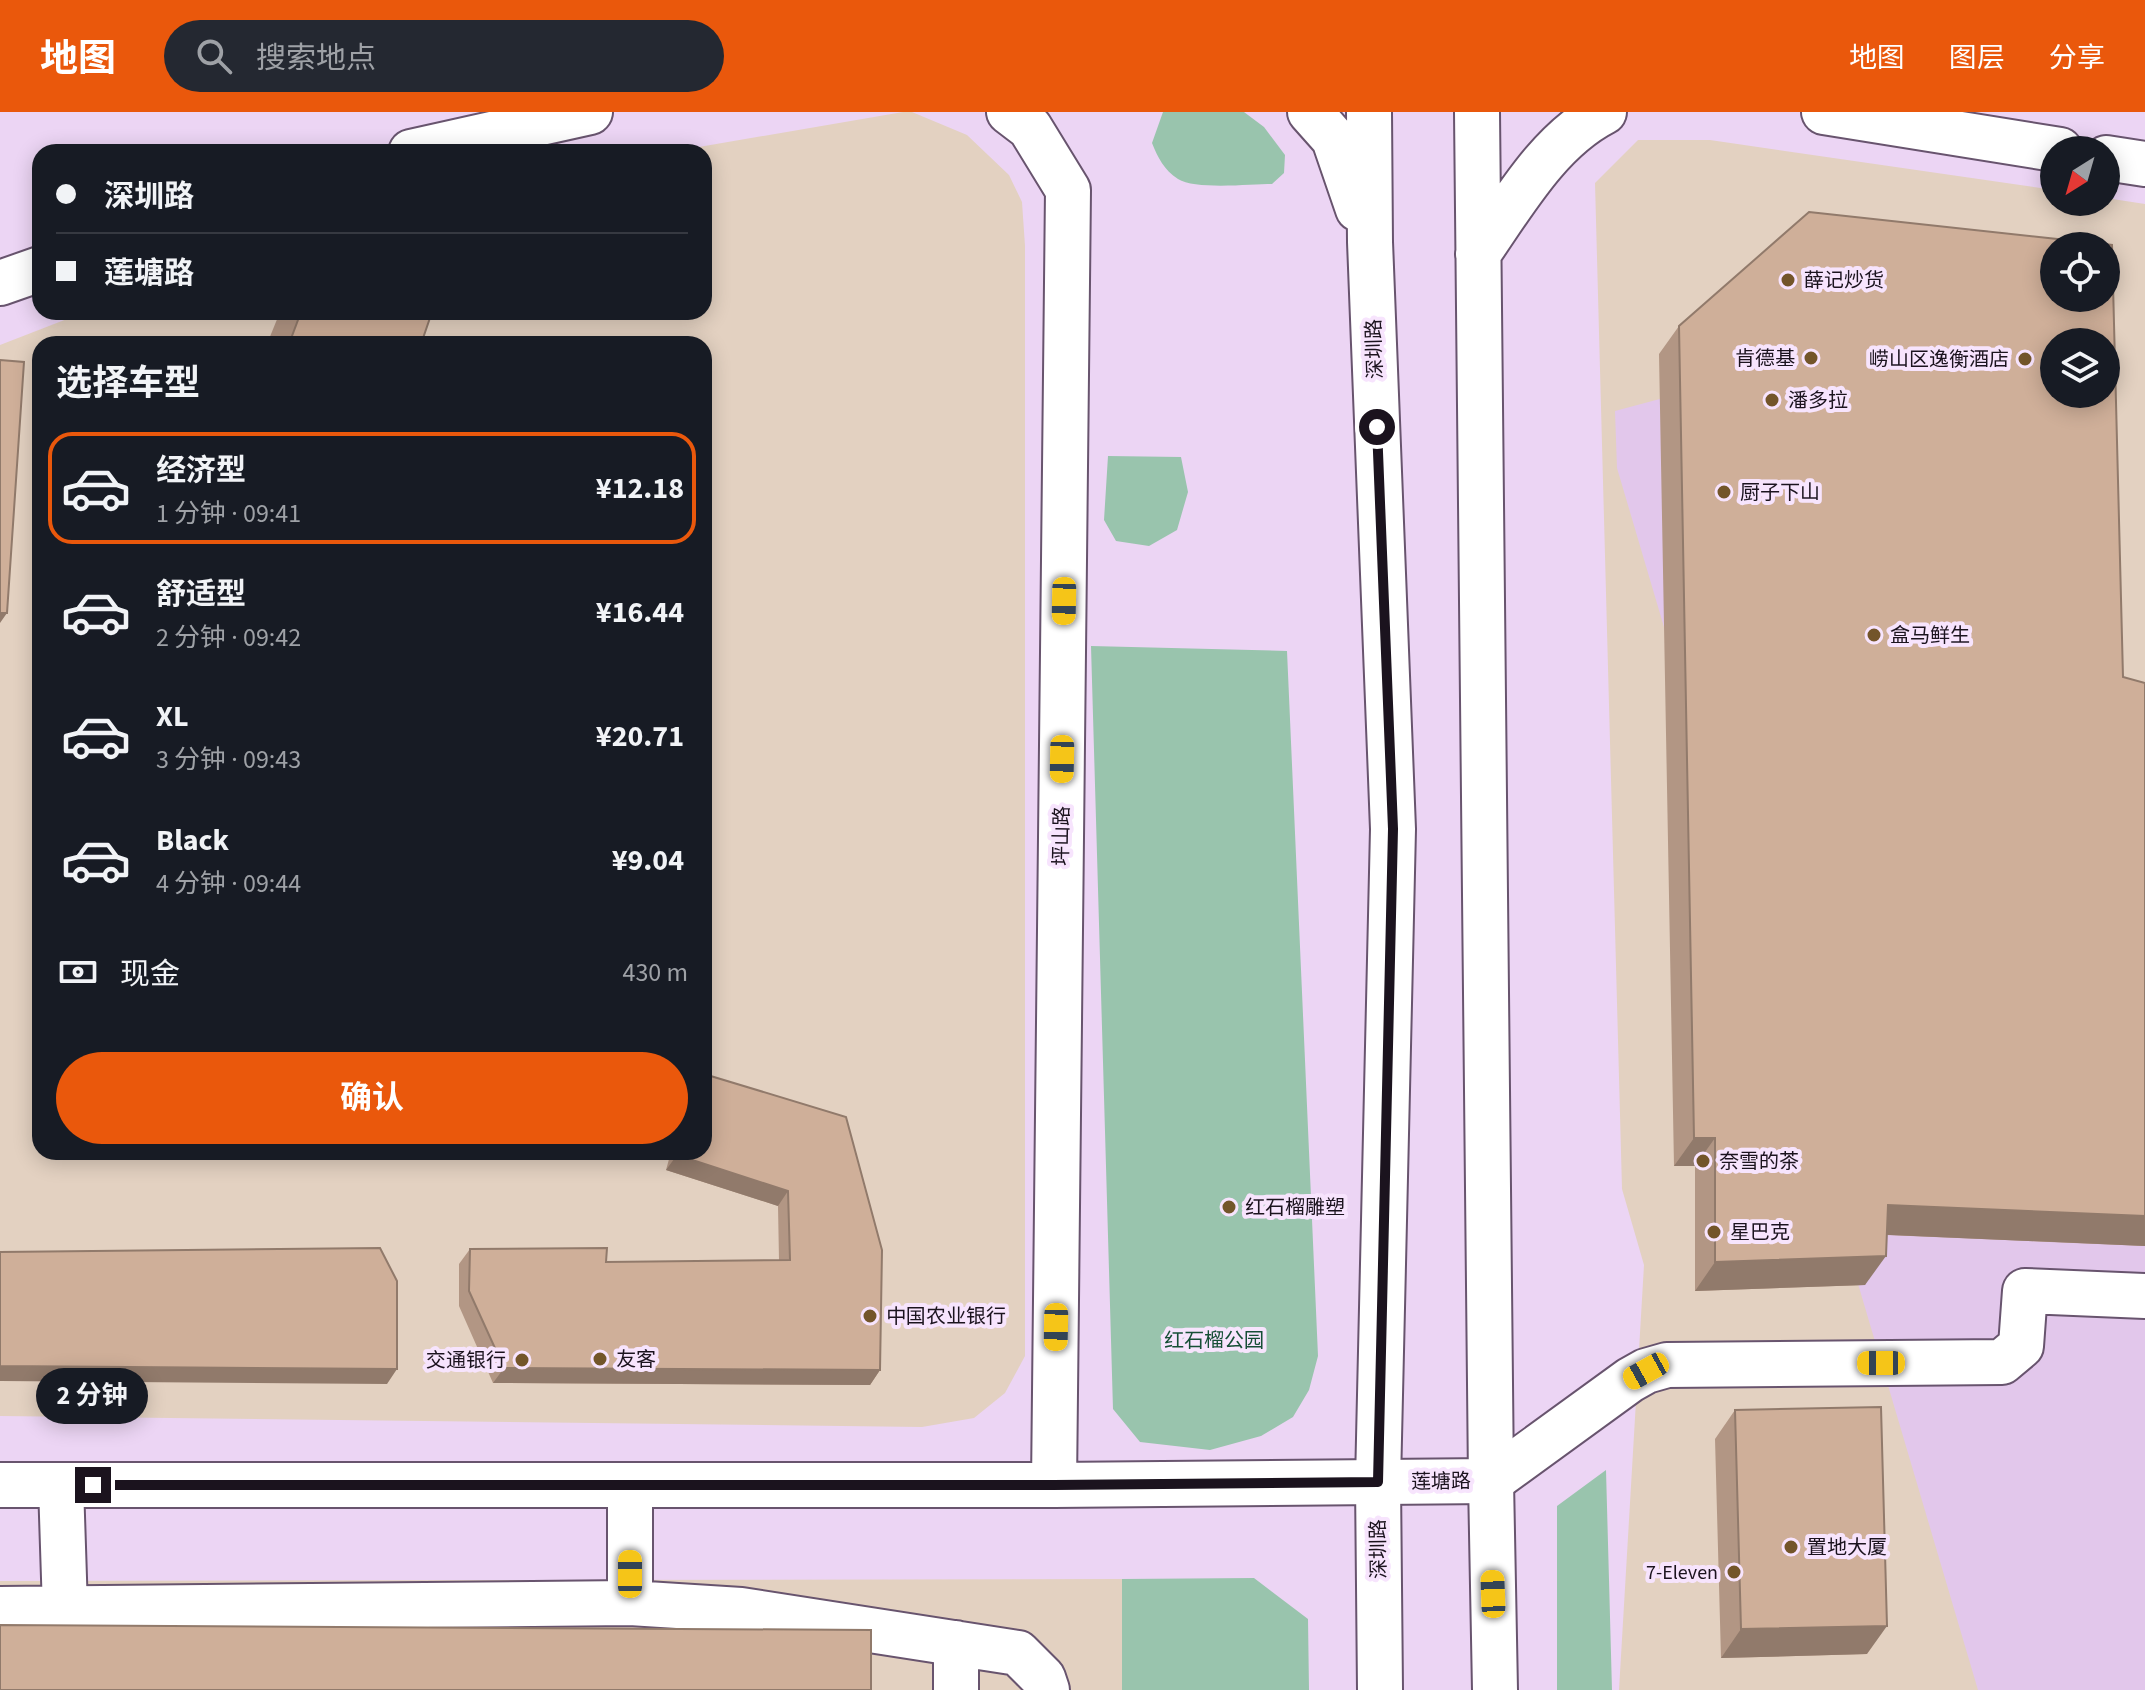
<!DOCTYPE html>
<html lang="zh">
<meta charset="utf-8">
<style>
body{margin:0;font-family:"Source Sans 3","Noto Sans SC",sans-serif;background:#242831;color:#f1f3f6;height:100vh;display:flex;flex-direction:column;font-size:30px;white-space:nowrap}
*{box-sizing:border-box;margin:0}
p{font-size:26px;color:#9ea1a6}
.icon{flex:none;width:44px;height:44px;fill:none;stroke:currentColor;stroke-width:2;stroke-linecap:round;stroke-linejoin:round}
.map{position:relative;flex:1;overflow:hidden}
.panel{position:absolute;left:32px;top:224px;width:680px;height:824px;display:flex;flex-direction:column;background:#171b24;border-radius:24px;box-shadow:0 4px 20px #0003}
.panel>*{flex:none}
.top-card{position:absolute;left:32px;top:32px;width:680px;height:176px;border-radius:24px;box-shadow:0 4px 20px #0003;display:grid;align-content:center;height:176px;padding:0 24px;background:#171b24}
.needle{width:52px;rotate:217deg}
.tools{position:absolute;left:2040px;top:24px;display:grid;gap:16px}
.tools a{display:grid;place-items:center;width:80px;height:80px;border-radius:50%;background:#171b24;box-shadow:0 4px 20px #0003;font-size:40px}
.end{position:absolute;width:36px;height:36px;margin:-18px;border:10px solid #1b131e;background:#fff;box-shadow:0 0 0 4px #fff}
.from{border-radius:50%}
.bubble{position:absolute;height:56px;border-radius:28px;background:#171b24;box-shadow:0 4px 20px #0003;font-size:26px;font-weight:700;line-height:56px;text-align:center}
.car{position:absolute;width:24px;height:48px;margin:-24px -12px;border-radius:10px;box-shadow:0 0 6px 2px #0007;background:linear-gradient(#f5c518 24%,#345 0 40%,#f5c518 0 76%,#345 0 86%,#f5c518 0)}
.top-card b{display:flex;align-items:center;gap:28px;height:76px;font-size:30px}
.top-card b+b{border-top:2px solid #363941}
.top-card i{width:20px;height:20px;background:#f1f3f6}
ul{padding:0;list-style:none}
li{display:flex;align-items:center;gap:24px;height:112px;margin:0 16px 12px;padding:0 8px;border:4px solid transparent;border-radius:24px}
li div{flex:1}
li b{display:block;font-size:30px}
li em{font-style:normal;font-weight:700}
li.active{border-color:#ea580c}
li>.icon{width:72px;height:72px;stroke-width:1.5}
h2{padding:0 24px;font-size:36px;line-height:96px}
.pay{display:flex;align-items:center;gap:20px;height:88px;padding:0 24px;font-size:30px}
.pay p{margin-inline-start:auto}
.action{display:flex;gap:16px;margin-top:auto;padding:16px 24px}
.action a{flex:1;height:92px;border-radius:48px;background:#ea580c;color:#fff;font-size:32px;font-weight:700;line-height:92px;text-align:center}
header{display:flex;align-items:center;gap:48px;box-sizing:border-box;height:112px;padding:0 40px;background:#ea580c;color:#fff}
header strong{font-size:38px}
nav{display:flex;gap:44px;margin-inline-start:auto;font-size:28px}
.search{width:560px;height:72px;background:#242831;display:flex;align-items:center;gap:20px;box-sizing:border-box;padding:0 28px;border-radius:44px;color:#9ea1a6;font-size:30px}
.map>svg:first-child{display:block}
</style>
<header>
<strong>地图</strong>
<div class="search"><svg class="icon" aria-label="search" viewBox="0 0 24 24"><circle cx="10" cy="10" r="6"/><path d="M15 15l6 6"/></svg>搜索地点</div>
<nav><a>地图</a><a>图层</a><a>分享</a></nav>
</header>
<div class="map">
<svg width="2145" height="1578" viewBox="0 0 2145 1578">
<rect width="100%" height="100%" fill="#ecd5f4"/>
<!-- commercial -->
<path fill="#e3d1c1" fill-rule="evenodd" d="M903,0H912L967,23L1009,63L1022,90L1025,134V1244L1005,1281L974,1306L922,1315L0,1304V233L85,200H704V40H670ZM40,232H704V1040H40Z
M1638,28H1710L2054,78V90H2106V86L2145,92V1578H1619L1644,1153L1622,1077L1595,71ZM2054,134H2106V186H2054ZM2054,230H2106V282H2054Z
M1122,1467V1578H0V1469Z"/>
<!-- built -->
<path fill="#e2c7eb" d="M1842,238L2145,903V1578H1978L1617,356L1615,299Z"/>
<!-- green -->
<path fill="#99c4ad" d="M1163,0H1244L1264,15L1285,43L1284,61L1272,72C1250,72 1195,78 1178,67C1164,58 1158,46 1152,31Z
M1108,344L1181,345L1188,380L1177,418L1149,434L1116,429L1104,408Z
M1091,534L1287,539L1318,1244L1309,1278L1293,1305L1261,1324L1210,1338L1140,1330L1113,1297Z
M1606,1358L1612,1578H1557V1394Z
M1254,1466L1308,1507L1309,1578H1122V1467Z"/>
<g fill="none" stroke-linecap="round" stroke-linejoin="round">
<!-- minor casing -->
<g stroke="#68546e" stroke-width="48">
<path id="minor" d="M1009,0L1030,16L1068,78L1054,1373
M411,40L590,0
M0,171L40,157
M0,1373H1054L1491,1369L1630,1268L1646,1259L1667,1253L2002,1250L2021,1234L2025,1179L2145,1184
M61,1373L65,1497
M630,1373V1491
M0,1497L630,1491L741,1498L1018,1541L1043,1566L1047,1578
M956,1531V1578"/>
</g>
<!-- major casing -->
<g stroke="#68546e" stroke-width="48">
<path id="major" d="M1310,0L1334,27L1358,97
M1369,0L1370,130L1393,717L1378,1370L1380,1578
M1477,0L1491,1369L1495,1578
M1824,0L2060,38
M2106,46L2145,52
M1478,142C1513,92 1548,29 1604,0"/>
</g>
<!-- minor -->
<use href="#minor" stroke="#fff" stroke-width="44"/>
<!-- major -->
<use href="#major" stroke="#fff" stroke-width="44"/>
</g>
<!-- wall -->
<path fill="#b29684" d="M280,200H432L421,232H267Z
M1679,214L2123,565L2145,571V1134L1887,1123L1865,1173L1695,1179V1054H1674L1659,242Z
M846,1005L880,1258L870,1273L493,1271L459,1194V1152L470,1137L606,1150L779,1148L778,1094L666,1058L671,1040H704Z
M1735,1298L1867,1542L1721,1546L1715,1327Z"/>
<!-- shaded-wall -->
<path fill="#917a6b" d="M0,501H7L0,511Z
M1694,1026H1715L1695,1054H1674Z
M593,1040H620L617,1042Z
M677,1043L788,1079L778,1094L666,1058Z
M1888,1093L2145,1104V1134L1868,1122Z
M1886,1144L1865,1173L1695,1179L1715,1150Z
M0,1254L397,1257L387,1272L0,1269Z
M504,1256L880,1258L870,1273L493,1271Z
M1887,1514L1867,1542L1721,1546L1741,1517Z"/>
<!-- building -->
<path fill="#cfaf99" stroke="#917a6b" stroke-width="2" fill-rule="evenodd" d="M1809,100L2112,133L2123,565L2145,571V1104L1888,1093L1886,1144L1715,1150V1026H1694L1679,214ZM2054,134H2106V186H2054ZM2054,230H2106V282H2054Z
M301,200H432L421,232H289Z
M0,248L24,250L7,501H0Z
M704,962L846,1005L882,1138L880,1258L504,1256L469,1179L470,1137L607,1136L606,1150L790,1148L788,1079L677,1043V1040H704Z
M380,1136L397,1169V1257L0,1254V1140Z
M1881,1295L1887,1514L1741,1517L1735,1298Z
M0,1513L871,1518V1578H0Z"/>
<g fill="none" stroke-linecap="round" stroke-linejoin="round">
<!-- route -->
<path stroke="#1b131e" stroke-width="10" d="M93,1373H1054L1378,1370L1393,717L1377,315"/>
</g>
<!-- markers -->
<g fill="#73552a" stroke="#f7e4fd" stroke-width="3">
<circle cx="1788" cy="168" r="8"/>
<circle cx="1811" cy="246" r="8"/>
<circle cx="2025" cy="247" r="8"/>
<circle cx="1772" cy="288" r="8"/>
<circle cx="1724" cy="380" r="8"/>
<circle cx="1874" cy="523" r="8"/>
<circle cx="1703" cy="1049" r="8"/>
<circle cx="1229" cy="1095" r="8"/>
<circle cx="1714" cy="1120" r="8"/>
<circle cx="870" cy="1204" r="8"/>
<circle cx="600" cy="1247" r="8"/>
<circle cx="522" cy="1248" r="8"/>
<circle cx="1791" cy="1435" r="8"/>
<circle cx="1734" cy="1460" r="8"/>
</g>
<g text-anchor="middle" stroke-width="8" stroke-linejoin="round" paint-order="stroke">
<!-- poi labels -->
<g font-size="20" fill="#1b131e" stroke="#f7e4fd" text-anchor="start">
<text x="1804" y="175">薛记炒货</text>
<text x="1795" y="253" text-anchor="end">肯德基</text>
<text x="2009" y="254" text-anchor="end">崂山区逸衡酒店</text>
<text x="1788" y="295">潘多拉</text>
<text x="1740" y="387">厨子下山</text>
<text x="1890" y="530">盒马鲜生</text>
<text x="1719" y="1056">奈雪的茶</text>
<text x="1245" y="1102">红石榴雕塑</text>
<text x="1730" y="1127">星巴克</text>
<text x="886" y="1211">中国农业银行</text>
<text x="616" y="1254">友客</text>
<text x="506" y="1255" text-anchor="end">交通银行</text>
<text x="1807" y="1442">置地大厦</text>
<text x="1718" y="1467" text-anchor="end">7-Eleven</text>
</g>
<!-- street labels -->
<g font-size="20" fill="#1b131e" stroke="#f7e4fd">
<text transform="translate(1374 237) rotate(-92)" y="7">深圳路</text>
<text transform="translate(1061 724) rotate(-89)" y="7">坪山路</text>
<text transform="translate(1441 1369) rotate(-1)" y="7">莲塘路</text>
<text transform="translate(1378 1437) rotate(-91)" y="7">深圳路</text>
</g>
<!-- park labels -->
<g font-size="20" fill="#164f36" stroke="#f7e4fd">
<text x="1214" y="1235">红石榴公园</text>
</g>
</g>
</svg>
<div class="tools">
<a><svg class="needle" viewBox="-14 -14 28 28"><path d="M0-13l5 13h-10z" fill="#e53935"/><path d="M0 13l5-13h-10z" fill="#9ea1a6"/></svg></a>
<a><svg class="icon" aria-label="locate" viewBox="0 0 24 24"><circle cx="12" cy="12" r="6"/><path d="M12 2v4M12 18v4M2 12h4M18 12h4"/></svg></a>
<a><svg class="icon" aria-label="layers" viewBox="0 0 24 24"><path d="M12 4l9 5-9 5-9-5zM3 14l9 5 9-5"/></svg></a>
</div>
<i class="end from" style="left:1377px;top:315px"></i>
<i class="end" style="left:93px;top:1373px"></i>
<div class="bubble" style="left:36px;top:1256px;width:112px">2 分钟</div>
<i class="car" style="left:1064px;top:489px;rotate:181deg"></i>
<i class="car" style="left:1062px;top:647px;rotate:181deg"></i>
<i class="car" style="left:1056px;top:1215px;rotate:181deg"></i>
<i class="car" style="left:1881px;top:1251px;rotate:270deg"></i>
<i class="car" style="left:1646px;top:1259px;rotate:241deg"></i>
<i class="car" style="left:630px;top:1462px;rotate:0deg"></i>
<i class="car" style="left:1493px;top:1482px;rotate:358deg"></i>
<div class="top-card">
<b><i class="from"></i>深圳路</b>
<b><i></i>莲塘路</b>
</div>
<section class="panel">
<h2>选择车型</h2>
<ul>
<li class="active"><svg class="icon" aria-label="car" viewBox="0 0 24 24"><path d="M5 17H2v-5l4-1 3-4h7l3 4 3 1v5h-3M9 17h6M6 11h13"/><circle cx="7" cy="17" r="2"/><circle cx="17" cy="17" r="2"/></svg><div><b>经济型</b><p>1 分钟 · 09:41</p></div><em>¥12.18</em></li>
<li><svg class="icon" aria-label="car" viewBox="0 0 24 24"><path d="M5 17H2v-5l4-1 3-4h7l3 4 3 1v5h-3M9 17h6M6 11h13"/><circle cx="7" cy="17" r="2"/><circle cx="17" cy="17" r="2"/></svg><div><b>舒适型</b><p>2 分钟 · 09:42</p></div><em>¥16.44</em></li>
<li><svg class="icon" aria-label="car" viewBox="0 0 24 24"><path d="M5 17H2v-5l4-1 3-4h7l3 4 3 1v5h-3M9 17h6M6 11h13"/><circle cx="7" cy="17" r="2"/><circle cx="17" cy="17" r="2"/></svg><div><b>XL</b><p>3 分钟 · 09:43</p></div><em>¥20.71</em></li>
<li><svg class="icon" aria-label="car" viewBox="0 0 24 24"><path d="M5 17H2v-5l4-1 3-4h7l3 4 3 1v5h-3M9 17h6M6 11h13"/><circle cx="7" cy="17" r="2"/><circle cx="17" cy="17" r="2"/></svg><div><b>Black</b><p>4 分钟 · 09:44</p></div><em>¥9.04</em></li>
</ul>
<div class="pay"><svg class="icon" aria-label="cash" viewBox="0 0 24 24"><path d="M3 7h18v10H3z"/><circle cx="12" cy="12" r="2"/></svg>现金<p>430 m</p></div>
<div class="action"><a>确认</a></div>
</section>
</div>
